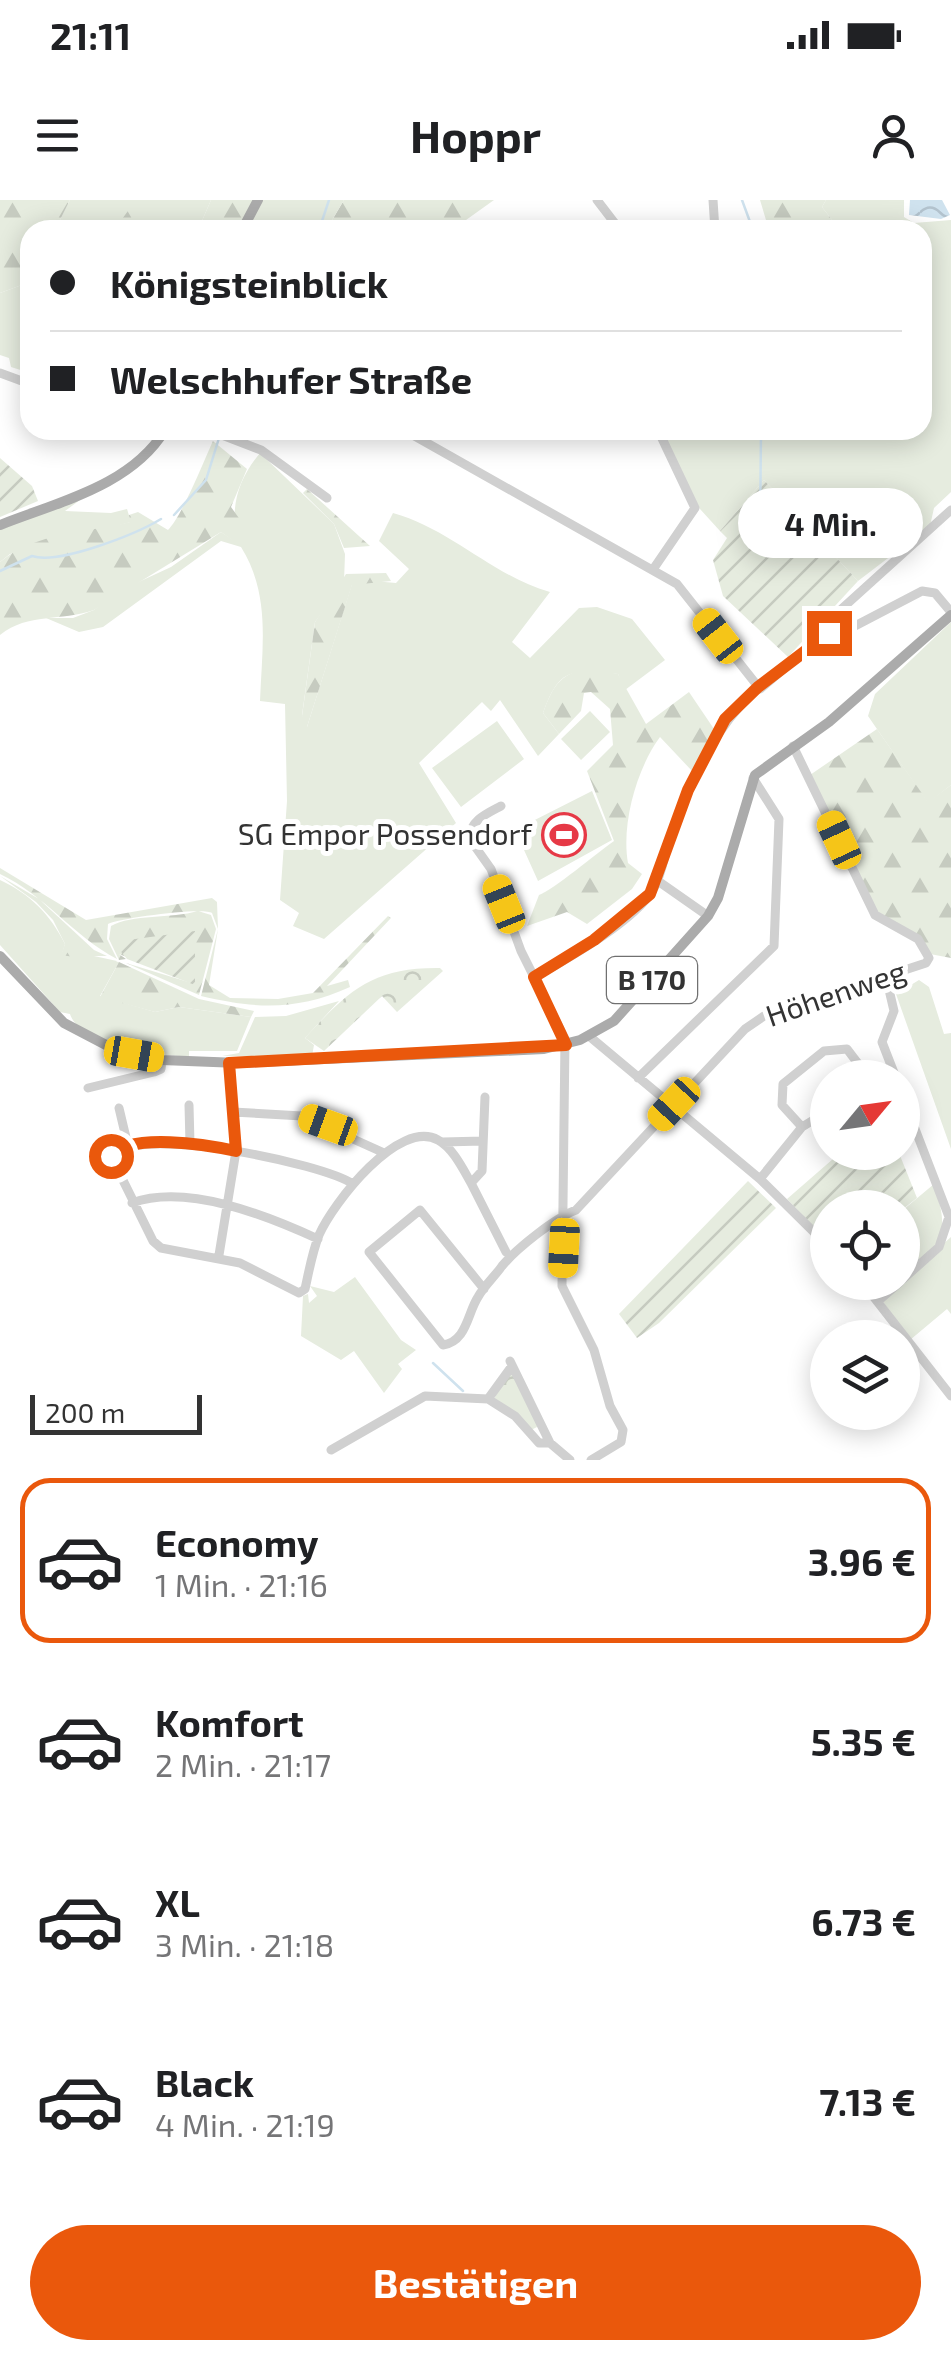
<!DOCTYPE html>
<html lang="de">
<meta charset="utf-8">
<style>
body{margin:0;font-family:"Exo 2",sans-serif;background:#f6f6f6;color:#202124;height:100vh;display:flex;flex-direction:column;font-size:38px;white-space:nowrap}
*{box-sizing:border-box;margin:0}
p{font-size:32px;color:#757577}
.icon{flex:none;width:55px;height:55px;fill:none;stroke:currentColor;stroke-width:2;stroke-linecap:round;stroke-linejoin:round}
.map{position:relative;height:1260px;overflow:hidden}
.details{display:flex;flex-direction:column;background:#fff;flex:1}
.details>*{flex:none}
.guide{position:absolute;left:20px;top:20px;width:912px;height:220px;border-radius:30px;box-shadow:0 5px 25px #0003;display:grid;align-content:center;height:220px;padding:0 30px;background:#fff}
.needle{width:65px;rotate:61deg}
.buttons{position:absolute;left:810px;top:860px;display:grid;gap:20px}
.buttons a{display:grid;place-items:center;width:110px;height:110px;border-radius:50%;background:#fff;box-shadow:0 5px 25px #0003;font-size:50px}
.scale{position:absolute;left:30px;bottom:25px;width:172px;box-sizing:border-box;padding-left:10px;border:5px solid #333;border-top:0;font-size:28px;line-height:35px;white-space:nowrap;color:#333;-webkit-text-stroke:8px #fff;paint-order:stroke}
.end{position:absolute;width:45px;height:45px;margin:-22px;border:12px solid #ea580c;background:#fff;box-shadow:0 0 0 5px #fff}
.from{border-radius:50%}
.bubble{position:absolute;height:70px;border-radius:35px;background:#fff;box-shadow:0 5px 25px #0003;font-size:32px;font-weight:700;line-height:70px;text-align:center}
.car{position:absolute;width:30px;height:60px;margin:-30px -15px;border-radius:12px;box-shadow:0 0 8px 2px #0007;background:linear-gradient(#f5c518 24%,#345 0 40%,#f5c518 0 76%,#345 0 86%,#f5c518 0)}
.guide b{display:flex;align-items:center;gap:35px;height:95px;font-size:38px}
.guide b+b{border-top:2px solid #e0e0e0}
.guide i{width:25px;height:25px;background:#202124}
ul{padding:18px 0 0;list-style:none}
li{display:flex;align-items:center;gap:30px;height:165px;margin:0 20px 15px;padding:0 10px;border:5px solid transparent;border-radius:30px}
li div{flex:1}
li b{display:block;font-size:38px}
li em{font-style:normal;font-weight:700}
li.selected{border-color:#ea580c}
li>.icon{width:90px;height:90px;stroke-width:1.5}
.cta{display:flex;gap:20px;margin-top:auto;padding:20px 30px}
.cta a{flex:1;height:115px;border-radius:60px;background:#ea580c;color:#fff;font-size:40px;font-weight:700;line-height:115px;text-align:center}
.status{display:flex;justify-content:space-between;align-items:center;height:70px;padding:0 50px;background:#fff;direction:ltr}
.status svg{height:28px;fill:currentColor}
header{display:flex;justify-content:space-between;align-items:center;height:130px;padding:0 30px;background:#fff;font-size:45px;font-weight:700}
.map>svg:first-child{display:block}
</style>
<div class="status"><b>21:11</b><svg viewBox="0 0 49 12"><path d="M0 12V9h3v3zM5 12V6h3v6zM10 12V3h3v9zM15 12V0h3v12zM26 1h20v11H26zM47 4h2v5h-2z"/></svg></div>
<header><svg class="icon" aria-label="menu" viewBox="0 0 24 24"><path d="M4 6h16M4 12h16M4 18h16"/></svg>Hoppr<svg class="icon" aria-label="person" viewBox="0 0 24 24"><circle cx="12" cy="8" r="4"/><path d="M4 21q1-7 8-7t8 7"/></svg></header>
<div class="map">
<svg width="951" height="1260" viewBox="0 0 951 1260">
<defs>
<pattern id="forest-firs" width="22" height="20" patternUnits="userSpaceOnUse" patternTransform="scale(2.5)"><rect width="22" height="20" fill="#e6ecdf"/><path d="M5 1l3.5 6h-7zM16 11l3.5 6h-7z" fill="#c6cbc0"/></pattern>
<pattern id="park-crowns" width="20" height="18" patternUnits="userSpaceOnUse" patternTransform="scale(2.5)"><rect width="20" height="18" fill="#e6ecdf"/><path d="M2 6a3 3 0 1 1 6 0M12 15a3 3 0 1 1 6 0" fill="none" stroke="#c6cbc0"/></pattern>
<pattern id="garden-furrows" width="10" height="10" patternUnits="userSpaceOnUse" patternTransform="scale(2.5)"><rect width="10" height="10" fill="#e6ecdf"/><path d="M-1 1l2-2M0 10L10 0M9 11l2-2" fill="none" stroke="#c6cbc0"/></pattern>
<pattern id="water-waves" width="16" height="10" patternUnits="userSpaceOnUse" patternTransform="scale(2.5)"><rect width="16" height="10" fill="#cfe2ee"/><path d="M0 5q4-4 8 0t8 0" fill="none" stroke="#b2c2cd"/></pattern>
</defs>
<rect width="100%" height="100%" fill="#fff"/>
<!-- grass -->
<path fill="#e6ecdf" d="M70,0H211L198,30H55Z
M262,0H344L326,30H246Z
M826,0H904V17L914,23L951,20V292L934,308L930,326L858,381L764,280L720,331L700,309L661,230H922V30H840L822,7Z
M30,82V173L11,167L9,158L0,155V93Z
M260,253L334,324L345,354L344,382L315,422L302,515L307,527L352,384L362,380L396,383L409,369L379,341L393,313C451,329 493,376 550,392L512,442L530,458L579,408L597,407L632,419L665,460L625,490L618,474C572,470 560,466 543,513L559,534L538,556L500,500L491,511L482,502L419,563L456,623L324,739L293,726L299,713L280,700L287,601L285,504L260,501C262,447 271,395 241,347L221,341L103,427L79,432L46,418H73L94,410L117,392L171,367L221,332L236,342C231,306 237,281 260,253Z
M80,300L65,311L111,313L127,309L131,322L10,354L0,362V328Z
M951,422V585L928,603L868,516L875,494Z
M590,511L610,532L581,560L561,539Z
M497,521L524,559L461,607L432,568Z
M592,591L612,640L538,681L515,630Z
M0,680C30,694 50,714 65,744L62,754L119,762L100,796L155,812L179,807L251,817L237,851H189V856C160,857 79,844 70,814L60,812L0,745Z
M919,780L929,787L944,834L951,833V949L896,794Z
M339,801L305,838L314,845L312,856H222L239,853L255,817L286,816Z
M934,984C951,1037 942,1042 903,1077V1010Z
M951,1037V1114L947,1109L910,1140L881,1099Z
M355,1077L401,1140L416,1150L398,1164L402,1169L384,1193L354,1151L341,1160L301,1136L303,1096L308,1094L309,1103L317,1096L310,1086L334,1092Z"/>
<!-- forest -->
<path fill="url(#forest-firs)" d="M0,0H70L55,30H30V82L0,93Z
M136,0H169L151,30H114Z
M211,0H257L240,30H198Z
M344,0H494L452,30H326Z
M760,0H826L822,7L840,30H769Z
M213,241L247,269L231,307L241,321L236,343L221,332L94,410C60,422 29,412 0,435V362C36,332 86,333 130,322L129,315L138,312L168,330C182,316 203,263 213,241Z
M307,289L370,346L344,348L334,324L303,293Z
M386,373L391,381L352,385L306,530L302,516L315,422L346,374Z
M594,469L618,474L646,524L689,492L714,529L693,572L660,537C637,568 621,624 628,663L642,674L632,689L587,724L567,712L527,726L539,695C553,690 597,653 614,641L587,571L613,545L610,509L591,492L584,493L581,511L559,534L543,513C553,485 562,470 594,469Z
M877,529L928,602L951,585V758L930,754L925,745L881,720L810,575Z
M0,668L86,720L212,698L217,702L218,729L209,785L230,798L278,799L313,793L388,716L391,718L327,786L348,780L350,787C297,811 256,809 201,796L218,729L212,713C203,707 120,718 108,724L107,739L117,759C73,736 45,695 0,674Z
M0,676L39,699L94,750L107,756H94L117,761L115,763L61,755L65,744L53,720L36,702Z
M198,711L211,715L216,729L199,795L126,763L195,784L119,754L126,759L119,760L109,739L111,726C132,714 171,719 198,711Z
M119,762L199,799L254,811L251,817L179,807L155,812L100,797Z"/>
<!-- park -->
<path fill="url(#park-crowns)" d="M440,768L443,771L397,812L382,796L324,851L305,838C348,791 372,767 440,768Z
M507,1174H512L539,1226L531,1230L494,1199Z"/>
<!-- garden -->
<path fill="url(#garden-furrows)" d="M0,258L32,286L38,301L0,317Z
M764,280L858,381L788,457L723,396L713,360L727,338L720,331Z
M195,731V785L127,759L113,742Z
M841,952L899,953L917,998L903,1009L828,1008L827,1041L787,999Z
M748,981L776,1008L659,1123L637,1138L619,1114Z"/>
<!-- water -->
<path fill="url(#water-waves)" d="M910,0H942L950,15L941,19L909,15Z"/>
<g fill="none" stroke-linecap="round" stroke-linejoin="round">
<!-- stream -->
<path stroke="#cfe2ee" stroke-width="2.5" d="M742,0L753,30
M319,30L329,0
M174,315L206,280L219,238
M760,333L761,230
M0,371L32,356C59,365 136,334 161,319
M433,1163L463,1191"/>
<!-- minor -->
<path stroke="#d0d0d0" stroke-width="9" d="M597,0L620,30
M713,0L715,30
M0,173L30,184
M209,230L261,250L327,298
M404,230L677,384L760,489L821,437L853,427L922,391L935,393L951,412
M654,368L695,308L658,230
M826,423L951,310
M501,606C486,614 471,620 469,638L491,669L521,751L565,839L562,1086L594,1150L610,1206L623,1230L621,1242L591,1260
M658,681L708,716
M535,777C568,758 632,723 653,690C663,673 665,650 672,632C692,575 715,528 758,487
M886,777L894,811L882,842L896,878
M589,836L760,979L828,1046
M638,878L774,746L779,619L753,578
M88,888L154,872L161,869L162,860
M902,895L949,1017L939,1047L902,1080
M485,897L482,971L471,983L506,1052
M189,905L190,944
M119,908L128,946
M233,912L302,916L382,952
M802,927L782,905L783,884L824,851L847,849L869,878
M443,942L483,941
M760,979L802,927L828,911
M353,984C322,963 136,924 111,956L153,1041L161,1048L240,1063L299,1093L305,1089C309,1071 312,1053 319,1035C333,1003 399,918 438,940C453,948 463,969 471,983
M132,1003C187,983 268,1016 318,1039
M219,1055L236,951L229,863
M862,1082L951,1196
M484,1089L420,1010L369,1052L443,1145C467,1141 467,1114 478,1097C484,1086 495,1076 502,1066C517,1048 555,1018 576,1010L745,829L764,816L926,763L929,758L918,739L875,715L793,546
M878,1101L900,1082
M510,1161L550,1243L570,1260
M488,1199L515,1216L539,1243H550
M488,1199L512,1166
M331,1250L425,1196L488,1199"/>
<!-- major -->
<path stroke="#ababab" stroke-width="10" d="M242,30L258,0
M0,325C58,302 131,286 165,230
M0,756L64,823L106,845L162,860L239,863L544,849L580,840L614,821L708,716L718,698L755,575L829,522L951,415"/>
</g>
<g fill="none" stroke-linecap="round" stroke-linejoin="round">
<!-- route -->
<path stroke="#ea580c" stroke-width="12" d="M111,956C130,932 208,945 236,951L229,863L566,845L534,777L594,740L650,694L688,590L725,519L758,487L829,433"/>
</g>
<!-- icons -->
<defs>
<g id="stadium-ring" transform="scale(2.25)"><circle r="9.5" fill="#fff" stroke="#e63946" stroke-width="1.5"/><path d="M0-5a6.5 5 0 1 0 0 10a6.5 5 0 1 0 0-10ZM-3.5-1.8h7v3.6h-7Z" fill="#e63946"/></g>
</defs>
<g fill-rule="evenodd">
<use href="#stadium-ring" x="564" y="635"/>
</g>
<g text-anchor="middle" stroke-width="10" stroke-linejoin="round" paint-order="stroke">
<!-- shield labels -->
<rect fill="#fff" stroke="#707070" stroke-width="2.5" x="607" y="757" width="90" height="46" rx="8"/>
<g font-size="28" font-weight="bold" fill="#333">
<text x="652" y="790">B 170</text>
</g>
<!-- poi labels -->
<g font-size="30" fill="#333" stroke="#fff" text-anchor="end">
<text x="532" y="645">SG Empor Possendorf</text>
</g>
<!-- street labels -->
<g font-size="30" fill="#333" stroke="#fff">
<text transform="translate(836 794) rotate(-19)" y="10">Höhenweg</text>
</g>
</g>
</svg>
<div class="buttons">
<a><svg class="needle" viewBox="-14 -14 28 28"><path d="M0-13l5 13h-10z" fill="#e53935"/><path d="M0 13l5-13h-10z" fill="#757577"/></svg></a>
<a><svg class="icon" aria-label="locate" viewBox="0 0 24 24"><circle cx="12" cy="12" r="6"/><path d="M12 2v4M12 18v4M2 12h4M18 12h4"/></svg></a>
<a><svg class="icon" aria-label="layers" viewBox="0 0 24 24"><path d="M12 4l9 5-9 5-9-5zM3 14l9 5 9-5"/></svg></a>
</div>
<div class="scale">200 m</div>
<i class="end from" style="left:111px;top:956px"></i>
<i class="end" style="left:829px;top:433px"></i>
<div class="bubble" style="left:738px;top:288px;width:185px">4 Min.</div>
<i class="car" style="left:718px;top:436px;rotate:322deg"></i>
<i class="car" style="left:839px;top:640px;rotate:335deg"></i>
<i class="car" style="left:504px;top:704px;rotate:338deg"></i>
<i class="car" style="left:134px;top:854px;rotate:100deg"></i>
<i class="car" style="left:674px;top:904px;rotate:223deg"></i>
<i class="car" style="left:328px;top:925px;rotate:290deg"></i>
<i class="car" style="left:564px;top:1048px;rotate:183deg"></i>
<div class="guide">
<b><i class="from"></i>Königsteinblick</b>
<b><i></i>Welschhufer Straße</b>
</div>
</div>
<section class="details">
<ul>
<li class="selected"><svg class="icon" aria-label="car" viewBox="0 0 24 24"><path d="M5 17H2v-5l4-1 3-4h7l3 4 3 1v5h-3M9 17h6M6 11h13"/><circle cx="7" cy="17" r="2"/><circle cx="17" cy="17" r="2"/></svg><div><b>Economy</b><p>1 Min. · 21:16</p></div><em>3.96 €</em></li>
<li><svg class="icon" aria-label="car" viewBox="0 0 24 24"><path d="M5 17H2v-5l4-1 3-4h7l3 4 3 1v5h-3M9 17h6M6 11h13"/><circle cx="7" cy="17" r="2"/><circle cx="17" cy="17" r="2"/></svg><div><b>Komfort</b><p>2 Min. · 21:17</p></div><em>5.35 €</em></li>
<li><svg class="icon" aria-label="car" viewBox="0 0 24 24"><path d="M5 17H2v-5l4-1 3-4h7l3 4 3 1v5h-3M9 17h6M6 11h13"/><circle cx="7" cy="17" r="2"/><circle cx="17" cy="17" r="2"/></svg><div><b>XL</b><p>3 Min. · 21:18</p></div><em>6.73 €</em></li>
<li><svg class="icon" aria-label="car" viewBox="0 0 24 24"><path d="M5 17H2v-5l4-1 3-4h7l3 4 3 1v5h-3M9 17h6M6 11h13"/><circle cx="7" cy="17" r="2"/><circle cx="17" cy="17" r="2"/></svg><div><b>Black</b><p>4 Min. · 21:19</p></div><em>7.13 €</em></li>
</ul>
<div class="cta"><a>Bestätigen</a></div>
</section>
